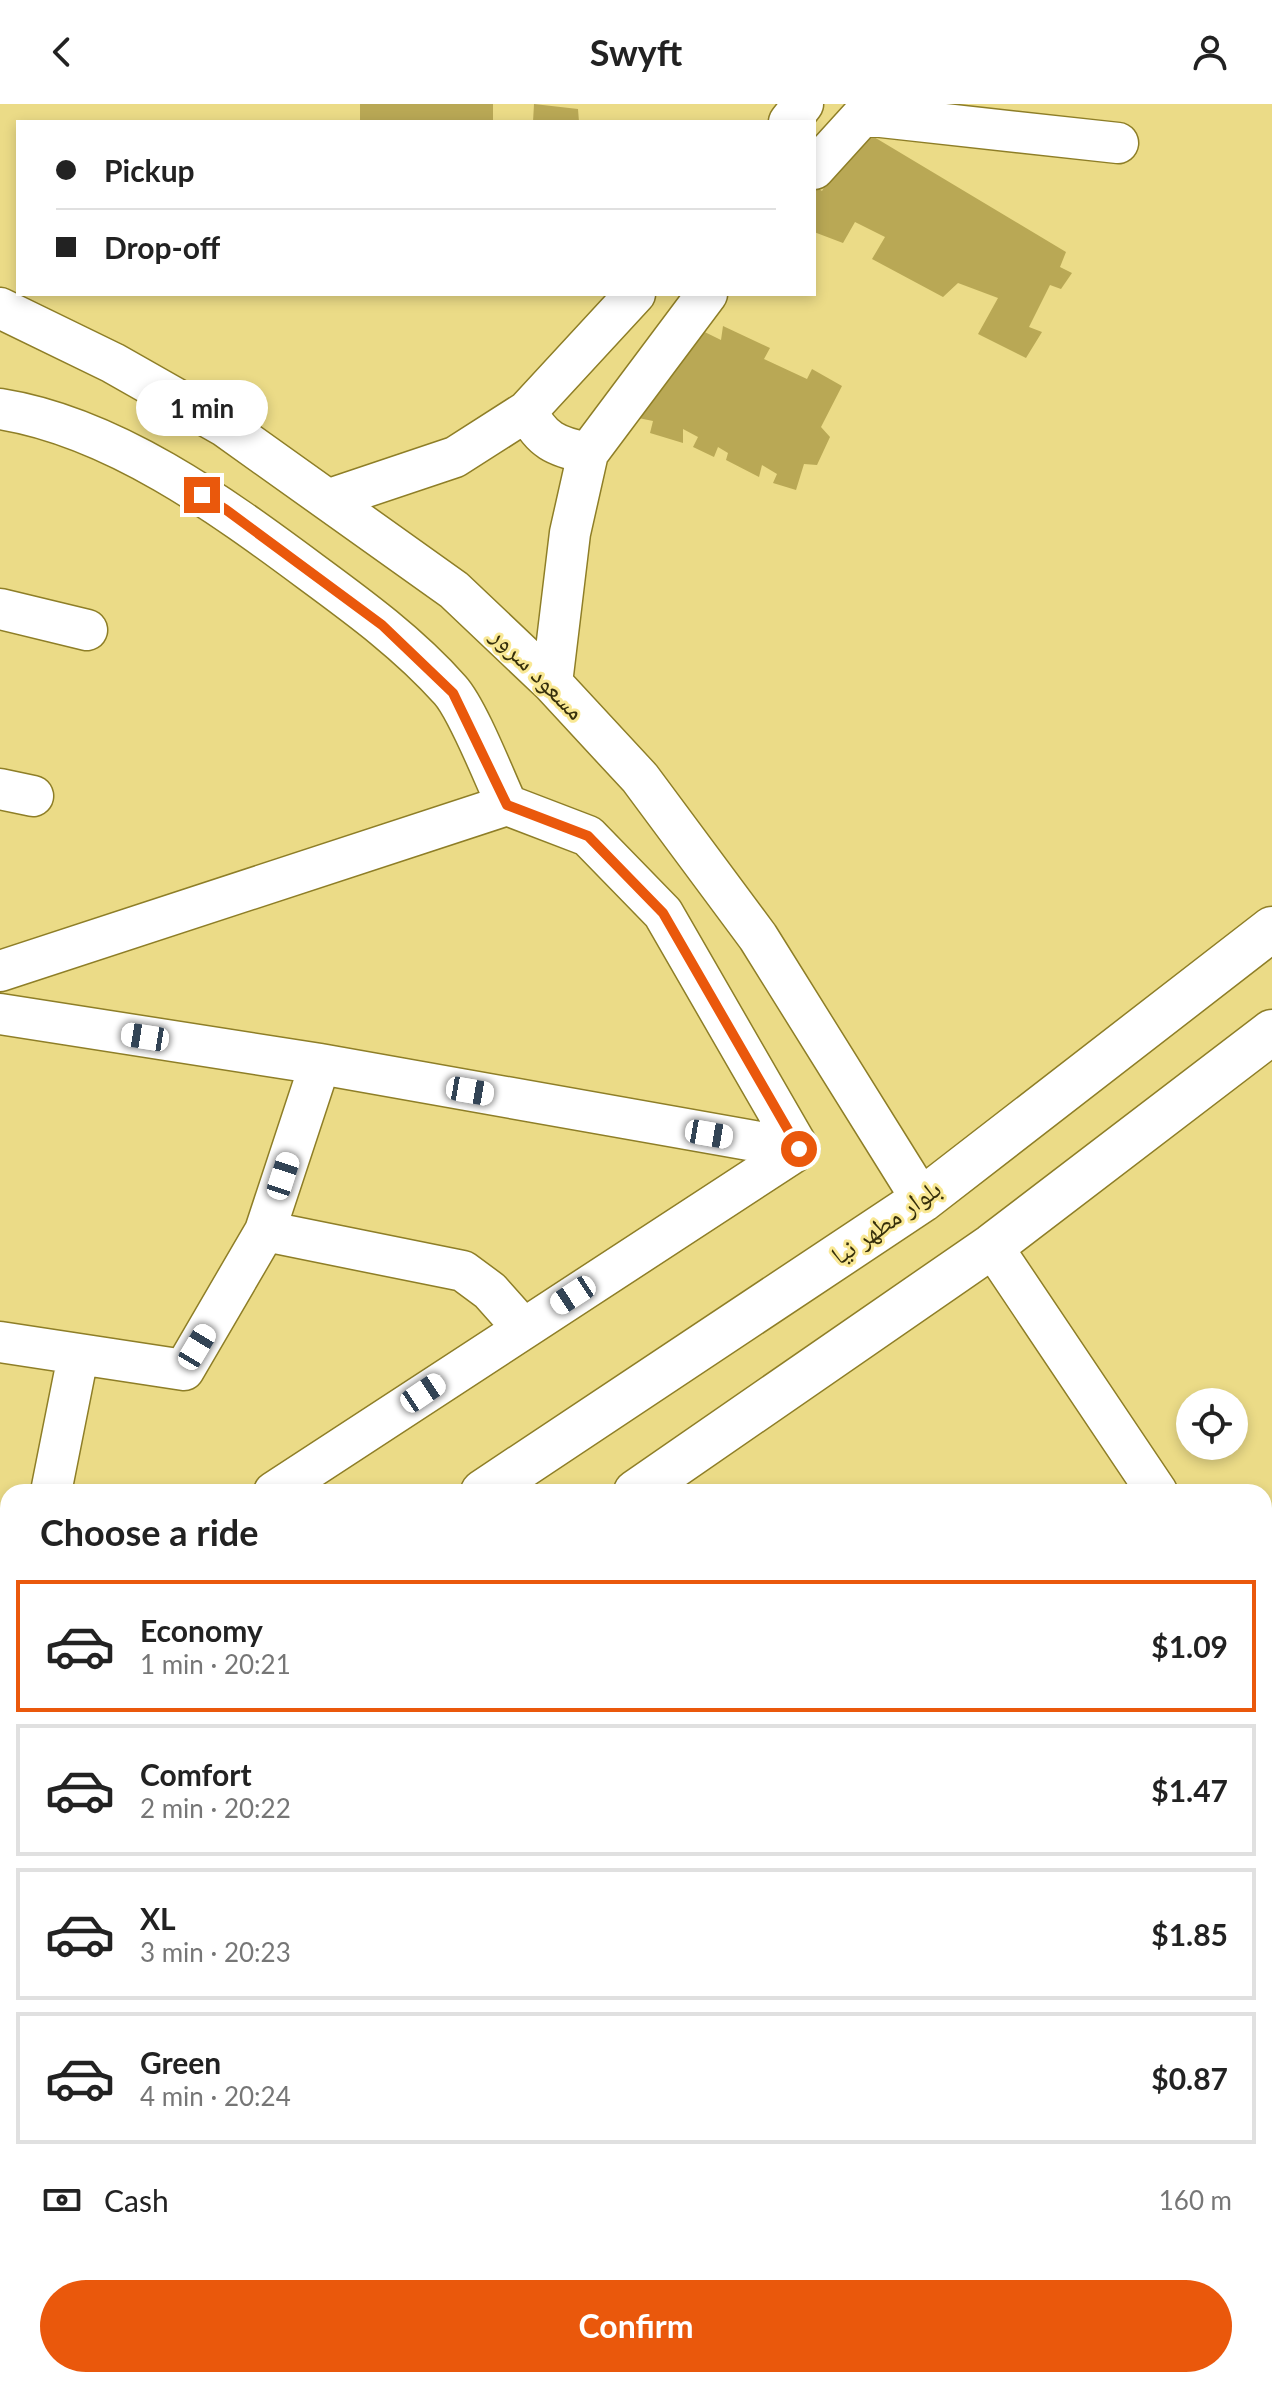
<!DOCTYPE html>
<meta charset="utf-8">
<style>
body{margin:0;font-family:Lato,"Noto Naskh Arabic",sans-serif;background:#f6f6f6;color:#222;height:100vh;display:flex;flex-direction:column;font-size:30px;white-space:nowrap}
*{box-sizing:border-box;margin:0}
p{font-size:26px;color:#767676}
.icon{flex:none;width:44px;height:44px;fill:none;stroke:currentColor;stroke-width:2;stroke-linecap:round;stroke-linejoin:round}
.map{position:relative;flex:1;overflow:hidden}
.details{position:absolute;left:0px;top:1380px;width:1272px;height:904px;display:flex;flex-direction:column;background:#fff;border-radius:24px 24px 0 0;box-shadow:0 4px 12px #0003}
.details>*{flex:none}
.hud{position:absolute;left:16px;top:16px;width:800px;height:176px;border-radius:0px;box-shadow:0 4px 12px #0003;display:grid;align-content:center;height:176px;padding:0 40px;background:#fff}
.controls{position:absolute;left:1176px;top:1284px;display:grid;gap:16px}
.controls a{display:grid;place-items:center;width:72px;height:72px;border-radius:50%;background:#fff;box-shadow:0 4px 12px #0003;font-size:40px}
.end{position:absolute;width:36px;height:36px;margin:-18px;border:10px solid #ea580c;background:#fff;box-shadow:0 0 0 4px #fff}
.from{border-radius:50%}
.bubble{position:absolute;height:56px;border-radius:28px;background:#fff;box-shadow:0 4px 12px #0003;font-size:26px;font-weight:700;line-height:56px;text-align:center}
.car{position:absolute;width:24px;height:48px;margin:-24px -12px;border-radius:10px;box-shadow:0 0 6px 2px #0007;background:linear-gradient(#fff 24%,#345 0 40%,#fff 0 76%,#345 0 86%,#fff 0)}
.hud b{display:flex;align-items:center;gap:28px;height:76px;font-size:30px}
.hud b+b{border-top:2px solid #e0e0e0}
.hud i{width:20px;height:20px;background:#222}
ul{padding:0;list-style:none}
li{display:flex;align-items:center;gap:24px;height:132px;margin:0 16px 12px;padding:0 24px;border:4px solid #e0e0e0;border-radius:0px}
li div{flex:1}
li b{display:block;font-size:30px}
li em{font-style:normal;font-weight:700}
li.selected{border-color:#ea580c}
li>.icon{width:72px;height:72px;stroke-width:1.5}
h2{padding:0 40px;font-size:36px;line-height:96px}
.pay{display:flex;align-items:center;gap:20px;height:88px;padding:0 40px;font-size:30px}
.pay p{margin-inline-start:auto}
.action{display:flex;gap:16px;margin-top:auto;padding:16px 40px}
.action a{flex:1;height:92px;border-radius:48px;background:#ea580c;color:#fff;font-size:32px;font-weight:700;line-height:92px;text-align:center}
header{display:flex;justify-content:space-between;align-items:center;height:104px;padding:0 40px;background:#fff;font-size:36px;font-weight:700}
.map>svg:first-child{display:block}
</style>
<header><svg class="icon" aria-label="back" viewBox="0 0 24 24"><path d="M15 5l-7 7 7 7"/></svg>Swyft<svg class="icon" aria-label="person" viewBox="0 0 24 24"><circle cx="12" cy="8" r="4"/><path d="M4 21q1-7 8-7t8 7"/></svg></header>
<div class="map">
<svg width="1272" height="2284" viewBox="0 0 1272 2284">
<rect width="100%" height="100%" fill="#ebdb87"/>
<!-- building -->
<path fill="#b9a855" d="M360,0H493V18H360Z
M534,0L578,5L579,18H533Z
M859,24L1066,148L1060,163L1072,169L1061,185L1050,181L1029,223L1042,228L1026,254L978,230L998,194L958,179L943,193L872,155L885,133L855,118L843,139L814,128V82L822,87Z
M668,210L721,236L723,222L770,244L764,255L807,275L812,265L842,282L821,323L830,333L817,361L804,360L796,386L773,379L777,370L762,361L759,373L726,356L728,349L718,343L714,353L693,343L698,333L683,325V339L650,329L653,317L619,310Z"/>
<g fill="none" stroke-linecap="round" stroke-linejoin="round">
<!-- minor casing -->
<g stroke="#8e7e27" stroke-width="43">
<path id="minor" d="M863,11L1118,39
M789,18L803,0
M814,65L873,0
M0,204L113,259L224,322L454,486L552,579L640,674L758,833L922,1096
M0,305C113,323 221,401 311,468C360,504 409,540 450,586C468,606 494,673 507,701
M527,307C541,336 556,343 588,349
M330,395L455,353L527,307L635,190
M0,505L87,526
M552,579L570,429L588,349L707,190
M0,685L33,692
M0,867L507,701L588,732L663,809L799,1045L274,1388
M0,910L320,960L799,1045
M265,1127L463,1167L490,1187L522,1223
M992,1142L1157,1388
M0,1238L184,1266L265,1127L320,960
M51,1388L78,1252
M0,1445L8,1451
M1264,1548L1272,1560
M0,1564L8,1561
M462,2276L478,2284
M1141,2276L1146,2284
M728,2284L732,2276"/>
</g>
<!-- secondary casing -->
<g stroke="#8e7e27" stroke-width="47">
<path id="secondary" d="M483,1388L922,1096L1272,825
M636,1388L992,1142L1272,928
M0,1709L8,1704
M0,1827L8,1821
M0,2196L8,2208
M55,2276L61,2284"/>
</g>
<!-- minor -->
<use href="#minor" stroke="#fff" stroke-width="40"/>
<!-- secondary -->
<use href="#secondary" stroke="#fff" stroke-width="44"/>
</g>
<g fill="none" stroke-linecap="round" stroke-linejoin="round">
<!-- route -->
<path stroke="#ea580c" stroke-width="10" d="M202,391L225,405L382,521L453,589L507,701L588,732L663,809L799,1045"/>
</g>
<g text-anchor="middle" stroke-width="6" stroke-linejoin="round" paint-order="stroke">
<!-- street labels -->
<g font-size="26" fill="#362f0b" stroke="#f9e894">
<text transform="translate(538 569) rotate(45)" y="9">مسعود سرور</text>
<text transform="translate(886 1118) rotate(-35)" y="9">بلوار مطهر نیا</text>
</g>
</g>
</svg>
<div class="controls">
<a><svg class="icon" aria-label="locate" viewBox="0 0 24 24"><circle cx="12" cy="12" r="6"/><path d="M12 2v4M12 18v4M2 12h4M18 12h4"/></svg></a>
</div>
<i class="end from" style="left:799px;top:1045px"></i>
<i class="end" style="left:202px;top:391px"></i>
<div class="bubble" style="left:136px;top:276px;width:132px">1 min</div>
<i class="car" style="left:145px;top:933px;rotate:279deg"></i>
<i class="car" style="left:470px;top:987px;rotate:100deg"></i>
<i class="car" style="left:709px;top:1030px;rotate:100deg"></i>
<i class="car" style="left:283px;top:1072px;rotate:18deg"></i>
<i class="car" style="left:573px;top:1191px;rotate:237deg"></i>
<i class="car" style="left:197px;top:1243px;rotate:31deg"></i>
<i class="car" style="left:423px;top:1289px;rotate:56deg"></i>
<div class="hud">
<b><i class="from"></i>Pickup</b>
<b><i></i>Drop-off</b>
</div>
<section class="details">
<h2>Choose a ride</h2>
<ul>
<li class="selected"><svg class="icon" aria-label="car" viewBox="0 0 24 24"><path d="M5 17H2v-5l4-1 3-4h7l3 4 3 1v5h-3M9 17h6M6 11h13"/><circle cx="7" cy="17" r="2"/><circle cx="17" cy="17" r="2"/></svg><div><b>Economy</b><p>1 min · 20:21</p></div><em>$1.09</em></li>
<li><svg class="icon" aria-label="car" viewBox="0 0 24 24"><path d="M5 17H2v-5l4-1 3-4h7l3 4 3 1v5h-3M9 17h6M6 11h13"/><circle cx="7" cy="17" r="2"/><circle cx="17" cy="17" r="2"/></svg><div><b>Comfort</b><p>2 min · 20:22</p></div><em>$1.47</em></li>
<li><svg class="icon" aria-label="car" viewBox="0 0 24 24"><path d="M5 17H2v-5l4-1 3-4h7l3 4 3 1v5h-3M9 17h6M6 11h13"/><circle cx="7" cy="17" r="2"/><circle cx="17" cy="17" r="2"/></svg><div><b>XL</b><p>3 min · 20:23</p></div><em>$1.85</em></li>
<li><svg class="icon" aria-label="car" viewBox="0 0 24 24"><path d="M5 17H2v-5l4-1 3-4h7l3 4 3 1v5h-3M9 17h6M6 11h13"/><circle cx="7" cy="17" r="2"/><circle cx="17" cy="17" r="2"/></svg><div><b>Green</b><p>4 min · 20:24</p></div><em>$0.87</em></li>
</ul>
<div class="pay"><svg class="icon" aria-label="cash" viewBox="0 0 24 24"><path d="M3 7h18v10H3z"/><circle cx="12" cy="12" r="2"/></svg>Cash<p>160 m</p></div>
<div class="action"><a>Confirm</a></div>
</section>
</div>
